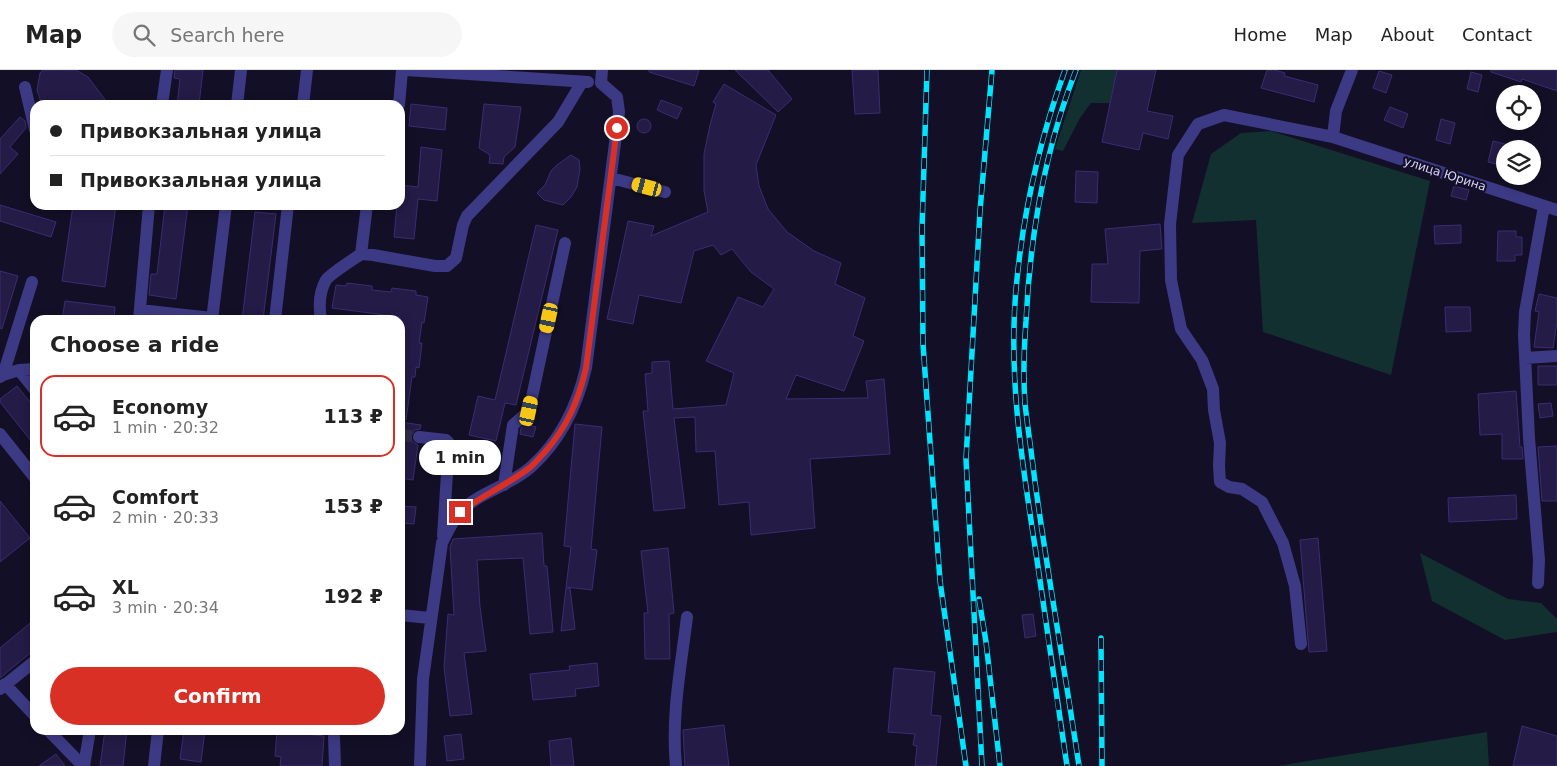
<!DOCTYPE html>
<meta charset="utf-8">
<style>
body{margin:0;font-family:"DejaVu Sans",sans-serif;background:#f6f6f6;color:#222;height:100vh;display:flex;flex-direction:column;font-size:19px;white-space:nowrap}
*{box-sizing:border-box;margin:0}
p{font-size:16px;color:#767676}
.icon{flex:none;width:28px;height:28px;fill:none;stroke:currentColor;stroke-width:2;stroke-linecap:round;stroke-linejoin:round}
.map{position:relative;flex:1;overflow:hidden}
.panel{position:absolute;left:30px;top:245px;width:375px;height:420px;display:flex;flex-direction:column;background:#fff;border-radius:15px;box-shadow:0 2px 12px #0003}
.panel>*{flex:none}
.banner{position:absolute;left:30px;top:30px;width:375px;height:110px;border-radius:15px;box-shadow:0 2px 12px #0003;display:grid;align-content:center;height:110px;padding:0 20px;background:#fff}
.buttons{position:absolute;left:1496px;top:15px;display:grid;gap:10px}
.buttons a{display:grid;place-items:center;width:45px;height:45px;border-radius:50%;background:#fff;box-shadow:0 2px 12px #0003;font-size:25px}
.end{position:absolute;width:22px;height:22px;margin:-11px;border:6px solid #d93025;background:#fff;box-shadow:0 0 0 2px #fff}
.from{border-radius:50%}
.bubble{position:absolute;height:35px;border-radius:18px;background:#fff;box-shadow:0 2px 12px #0003;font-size:16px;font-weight:700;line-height:35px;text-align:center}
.car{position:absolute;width:15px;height:30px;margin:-15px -8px;border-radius:6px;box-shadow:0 0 4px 1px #0007;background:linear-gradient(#f5c518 24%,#345 0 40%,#f5c518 0 76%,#345 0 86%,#f5c518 0)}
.banner b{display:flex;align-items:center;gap:18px;height:48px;font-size:19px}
.banner b+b{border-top:1px solid #e0e0e0}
.banner i{width:12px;height:12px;background:#222}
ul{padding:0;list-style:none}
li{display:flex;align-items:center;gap:15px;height:82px;margin:0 10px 8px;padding:0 10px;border:2px solid transparent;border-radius:15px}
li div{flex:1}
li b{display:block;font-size:19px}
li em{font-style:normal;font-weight:700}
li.active{border-color:#d93025}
li>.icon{width:45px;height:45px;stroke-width:1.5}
h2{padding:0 20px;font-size:22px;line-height:60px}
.button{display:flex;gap:10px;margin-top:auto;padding:10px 20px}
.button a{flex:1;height:58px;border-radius:30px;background:#d93025;color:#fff;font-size:20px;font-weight:700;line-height:58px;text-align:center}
header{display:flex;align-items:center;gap:30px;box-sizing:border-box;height:70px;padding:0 25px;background:#fff;border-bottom:1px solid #e0e0e0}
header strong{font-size:24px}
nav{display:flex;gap:28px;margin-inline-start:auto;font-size:18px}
.search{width:350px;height:45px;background:#f6f6f6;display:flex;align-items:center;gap:12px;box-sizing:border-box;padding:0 18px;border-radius:28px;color:#767676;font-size:19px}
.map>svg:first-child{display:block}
</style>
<header>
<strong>Map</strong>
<div class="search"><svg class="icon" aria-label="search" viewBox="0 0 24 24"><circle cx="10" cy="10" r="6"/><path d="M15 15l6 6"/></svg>Search here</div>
<nav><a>Home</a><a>Map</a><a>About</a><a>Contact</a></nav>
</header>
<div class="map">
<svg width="1557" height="696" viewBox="0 0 1557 696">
<rect width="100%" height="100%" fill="#130f26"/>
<!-- green -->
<path fill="#12302f" d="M1081,0H1117L1110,33H1091L1080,48L1063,81L1055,79Z
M1271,61L1430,111L1391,305L1263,262L1256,150L1192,153L1211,84L1241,63Z
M1420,483L1508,529L1541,533L1557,549V562L1505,570L1432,531Z
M1487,662L1489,696H1277Z"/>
<!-- building -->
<path fill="#241b47" stroke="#3b2d73" d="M43,0H76L88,7L109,35H42L37,20L40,3Z
M175,0H203L199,35H177L180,9L174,8Z
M649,0H699L694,16L649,2Z
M735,0H768L792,29L778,42Z
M852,0H878L880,43L855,44Z
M1117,0H1156L1147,41L1173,46L1168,69L1143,63L1139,80L1102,72Z
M1267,0H1275L1285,3L1284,6L1318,15L1314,32L1261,18Z
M1491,0H1557V21L1522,9L1521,12L1491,2Z
M1379,1L1392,5L1386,23L1373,18Z
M1471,2L1482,5L1478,22L1467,19Z
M724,14L776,45L756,95L759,116L768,139L787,162L814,181L841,193L835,214L865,228L853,266L864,271L844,321L796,305L786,329L868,328L866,311L884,309L890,384L810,389L815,458L751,465L749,432L719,435L715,381L696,382L695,347L674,348L685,438L654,441L643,341H648L645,304L652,303V292L669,291L673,339L726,335L734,303L706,291L738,227L763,237L774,219L751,202L732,179L721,185L713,175L694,181L681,233L639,225L633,254L607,249L628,151L654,156L651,166L708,142L704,121V84L710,55L716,34L713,32Z
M661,30L682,38L677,49L657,40Z
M411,34L447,38L445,60L409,56Z
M484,34L521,37L515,77L504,87L503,94L489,93L490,85L479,78Z
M1390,37L1408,44L1403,58L1384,50Z
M20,47L25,51L26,58L10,77L18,84L0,104V69Z
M1441,49L1455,53L1450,74L1436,70Z
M637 56a7 7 0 1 1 14 0a7 7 0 1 1-14 0Z
M1493,71L1505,74L1504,96L1488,92Z
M421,77L442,80L437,131L418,129L414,169L394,167L397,135H400V115L418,117Z
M571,85L579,90L580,99L577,117L571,127L563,135L544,130L537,123L545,115L551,101L557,95Z
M1076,101L1098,102L1097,133L1075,132Z
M1454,116L1469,120L1466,130L1451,126Z
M0,135L56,152L51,167L0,151Z
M73,135H116L105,217L62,211Z
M165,135H188L176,229L149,225L151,204H157Z
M255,142L276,144L263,250H242Z
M1160,154L1162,179L1140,181L1139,233L1091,232L1092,194H1108L1105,159Z
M536,155L558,160L516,335L505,333L496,371L469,365L478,326L495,330Z
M1461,155V173L1435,174L1434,156Z
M1498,161H1516V167H1522V185H1515V191H1497Z
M0,201L18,206L2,259L0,258Z
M347,213L372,216V220L391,222L392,218L416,221V225L428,227L424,253L422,252L419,273H422L419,298L416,297L415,307H412L406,350H400V247L332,238L336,215L346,216Z
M1539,224L1557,228V252L1553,278L1534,277L1539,242L1535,241Z
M65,231L115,237L114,250H62Z
M1445,237H1470L1471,261L1446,262Z
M1538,296H1557V315H1538Z
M17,316L35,338V376L0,332V329Z
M1516,321L1520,377H1522L1523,389H1502V364L1480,365L1478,324Z
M1551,333L1553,346L1540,348L1538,334Z
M400,352L421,355L420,359L415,360L411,366L412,371L418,375L413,410L400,408Z
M526,354L536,357L533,367L520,364L521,358Z
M575,354L602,357L591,479L597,480L592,520L566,517L571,477L564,476Z
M1557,376V431H1542L1538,377Z
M1516,425L1517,449L1449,452L1448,428Z
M0,431L30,468L0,492Z
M400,436L416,437L414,454L400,453Z
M542,463L544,496H547L553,562L530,564L523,488L477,490L480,537L486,581L464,583L472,644L450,646L444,597L448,544L454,545L450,477L453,469Z
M1318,468L1327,581L1309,582L1300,470Z
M668,478L674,543L669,544L670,589H645L644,543H648L641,481Z
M566,518H570L575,559L561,561Z
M1033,544L1036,566L1025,568L1022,545Z
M35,549V579L0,608V578Z
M597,593L599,616L575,619L576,626L533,630L530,604L570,600L569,596Z
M894,598L935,602L931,645L941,646L936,696H915L917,676L913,675L915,664L888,662Z
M724,655L729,696H685L683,660Z
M1522,656L1557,666V696H1513Z
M105,660H127L123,696H100Z
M184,660H205L201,692L180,689Z
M277,661L324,666L322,696H280L281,687L275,686Z
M461,664L464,689L447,691L444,666Z
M571,668L574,696H551L549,671Z
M56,684L65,696H39Z"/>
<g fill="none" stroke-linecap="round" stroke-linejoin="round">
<!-- minor-tunnel -->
<path stroke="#312d47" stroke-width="12" stroke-dasharray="12 6" stroke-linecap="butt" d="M400,365L419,367"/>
<!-- minor -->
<path stroke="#3d3a85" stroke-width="12" d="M406,0L588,12
M601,13L602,0
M25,17L35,60
M162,35L167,0
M237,35L241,0
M303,35L307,0
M399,35L402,0
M1333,67L1336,41L1352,0
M611,108L665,122
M361,184L373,185L435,196H447L456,188L463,155L467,146L558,52L582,12
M140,240L212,248
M139,250L149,135
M212,250L226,135
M275,250L288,135
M321,250C319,238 319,222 326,210C330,204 354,189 361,184L367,135
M1525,288L1557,286
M19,300L35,320
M3,305L19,300L35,299
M0,307L3,305L32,212
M0,364L35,408
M419,367L446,370L449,373L443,466
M504,415L513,355L529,341L565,173
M1538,513L1539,490L1529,368L1524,265L1525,242L1544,136
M400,545L430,548
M1301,574L1295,516L1283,473L1262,432L1242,419L1229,417L1220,412L1219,396L1220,373L1214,340L1213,319L1202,290L1181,259L1171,210L1170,154L1178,85L1198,54L1224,45L1333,67L1557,140
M5,614L35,646
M0,619L35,591
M48,660L83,696
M334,667L335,696
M84,696L90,660
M154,696L158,660
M420,696L423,609L442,473C447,463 452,452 459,443C478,422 510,416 531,397C561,370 577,337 586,298L619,42L617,27L601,13
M676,696C671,646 681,596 687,547"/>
<!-- rail casing -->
<g stroke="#00e5ff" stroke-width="5.5">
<path id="rail" d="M927,0L922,159L923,274L940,511L966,696
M1065,0C1041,66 1024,139 1017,209C1007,301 1022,393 1036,483C1046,554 1056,625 1067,696
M1076,0C1045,79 1030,166 1026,251C1024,278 1023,306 1025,334C1028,360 1032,386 1035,412C1048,507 1065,601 1079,696
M979,529L986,572L1000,696
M1101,568L1102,696
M982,696L966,389L980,141L992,0"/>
</g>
<!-- rail -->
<use href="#rail" stroke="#130f26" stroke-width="4" stroke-dasharray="11" stroke-linecap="butt"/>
</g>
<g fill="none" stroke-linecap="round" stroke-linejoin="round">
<!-- route -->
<path stroke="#d93025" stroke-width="6" d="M460,442C482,426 506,415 528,399C534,395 539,388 544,383C567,357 578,332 586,298L617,58"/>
</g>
<g text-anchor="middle" stroke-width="4.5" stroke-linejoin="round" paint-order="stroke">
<!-- street labels -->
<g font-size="12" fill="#d9d4ff" stroke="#130f26">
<text transform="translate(1445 104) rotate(18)" y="4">улица Юрина</text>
</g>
</g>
</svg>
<div class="buttons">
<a><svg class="icon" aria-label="locate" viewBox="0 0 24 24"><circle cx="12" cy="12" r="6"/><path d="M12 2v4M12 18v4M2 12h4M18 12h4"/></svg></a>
<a><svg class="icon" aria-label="layers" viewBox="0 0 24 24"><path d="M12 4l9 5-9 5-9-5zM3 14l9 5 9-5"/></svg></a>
</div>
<i class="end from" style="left:617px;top:58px"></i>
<i class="end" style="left:460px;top:442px"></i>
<div class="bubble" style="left:419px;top:370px;width:82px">1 min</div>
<i class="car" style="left:647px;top:117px;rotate:285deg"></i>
<i class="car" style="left:549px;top:248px;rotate:192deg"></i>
<i class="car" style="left:529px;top:341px;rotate:12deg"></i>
<div class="banner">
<b><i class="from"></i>Привокзальная улица</b>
<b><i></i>Привокзальная улица</b>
</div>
<section class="panel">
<h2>Choose a ride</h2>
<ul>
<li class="active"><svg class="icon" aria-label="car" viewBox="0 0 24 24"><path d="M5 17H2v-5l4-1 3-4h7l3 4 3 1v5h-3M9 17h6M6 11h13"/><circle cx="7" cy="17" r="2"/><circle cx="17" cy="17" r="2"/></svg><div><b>Economy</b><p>1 min · 20:32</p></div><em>113 ₽</em></li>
<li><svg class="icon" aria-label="car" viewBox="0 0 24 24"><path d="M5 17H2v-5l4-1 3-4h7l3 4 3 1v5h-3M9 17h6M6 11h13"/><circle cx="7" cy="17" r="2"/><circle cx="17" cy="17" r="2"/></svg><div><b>Comfort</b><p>2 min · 20:33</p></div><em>153 ₽</em></li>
<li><svg class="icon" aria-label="car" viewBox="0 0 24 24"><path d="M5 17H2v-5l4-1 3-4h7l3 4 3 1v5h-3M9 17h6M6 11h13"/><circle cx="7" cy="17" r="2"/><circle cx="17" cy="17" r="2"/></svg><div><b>XL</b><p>3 min · 20:34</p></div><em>192 ₽</em></li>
</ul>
<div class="button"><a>Confirm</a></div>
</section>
</div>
